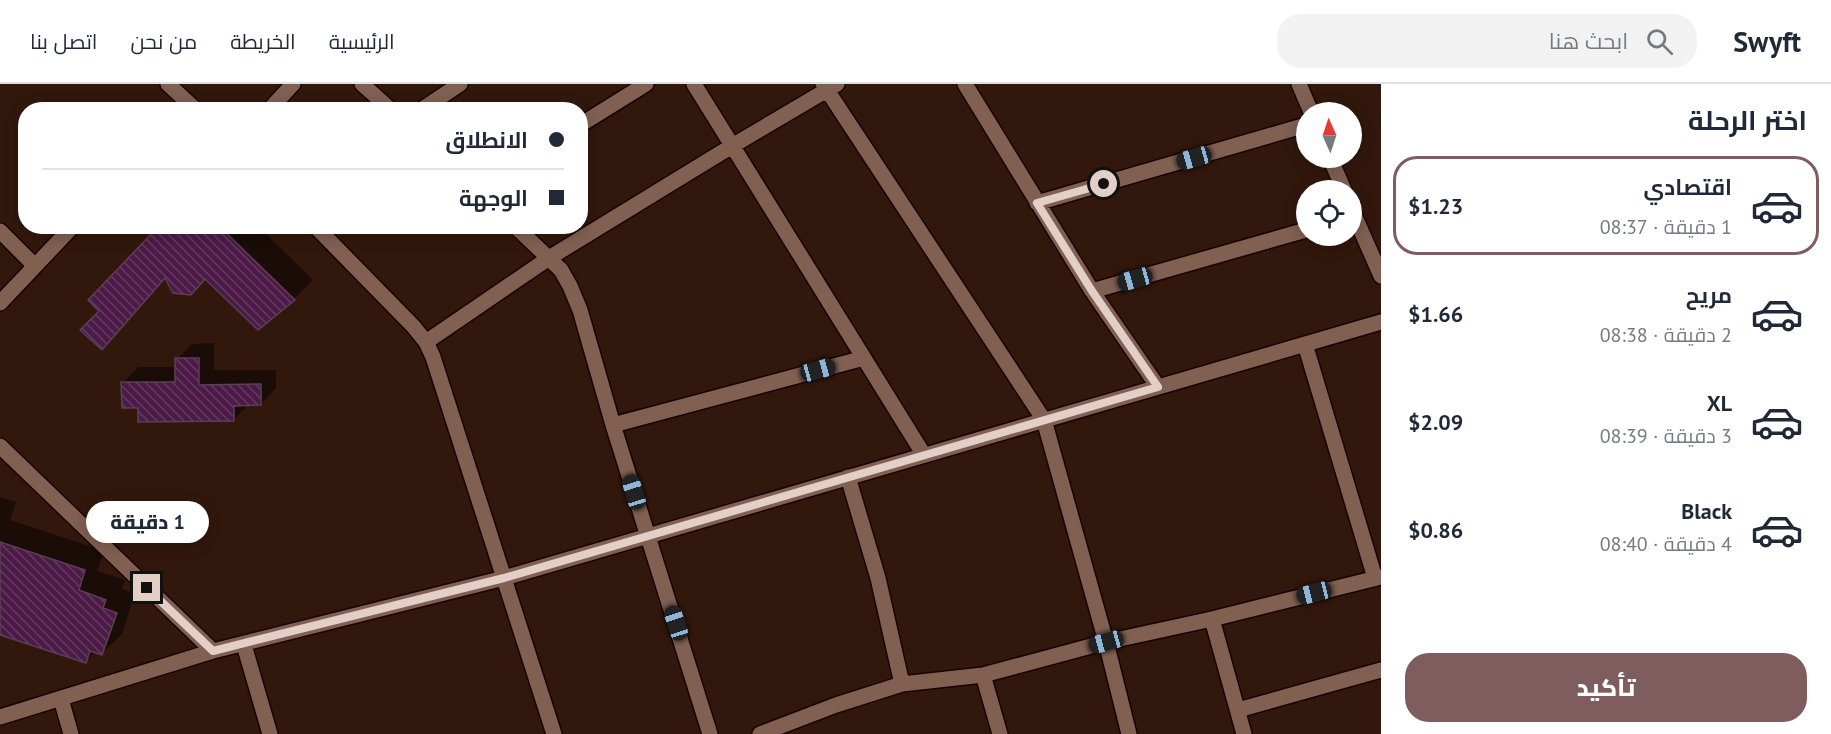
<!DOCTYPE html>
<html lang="ar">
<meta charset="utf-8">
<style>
body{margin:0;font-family:"PT Sans",Cairo,sans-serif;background:#f2f2f3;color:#1f2937;direction:rtl;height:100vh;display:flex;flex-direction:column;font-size:22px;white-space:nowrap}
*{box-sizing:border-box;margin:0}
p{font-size:20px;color:#747a83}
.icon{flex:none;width:33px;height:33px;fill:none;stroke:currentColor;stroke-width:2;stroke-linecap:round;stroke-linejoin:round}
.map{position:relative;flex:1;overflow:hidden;direction:ltr}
.side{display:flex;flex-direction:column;background:#fff;width:450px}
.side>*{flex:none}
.top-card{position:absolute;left:18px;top:18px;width:570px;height:132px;border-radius:24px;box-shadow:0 3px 15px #0003;direction:rtl;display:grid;align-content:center;height:132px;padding:0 24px;background:#fff}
.needle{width:39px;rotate:357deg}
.controls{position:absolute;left:1296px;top:18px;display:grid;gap:12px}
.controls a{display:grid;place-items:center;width:66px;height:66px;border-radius:50%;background:#fff;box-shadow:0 3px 15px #0003;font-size:30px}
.end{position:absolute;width:27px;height:27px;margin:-14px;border:8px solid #e2cfc7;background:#111;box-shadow:0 0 0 3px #111}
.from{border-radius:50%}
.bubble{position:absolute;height:42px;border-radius:21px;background:#fff;box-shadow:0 3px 15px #0003;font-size:20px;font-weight:800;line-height:42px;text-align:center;direction:rtl}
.car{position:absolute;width:18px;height:36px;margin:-18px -9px;border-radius:8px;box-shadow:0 0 4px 2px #0007;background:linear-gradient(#222 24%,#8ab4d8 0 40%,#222 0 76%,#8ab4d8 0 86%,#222 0)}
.top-card b{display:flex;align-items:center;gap:21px;height:57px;font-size:22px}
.top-card b+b{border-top:2px solid #e0e1e3}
.top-card i{width:15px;height:15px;background:#1f2937}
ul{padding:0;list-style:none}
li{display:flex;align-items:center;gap:18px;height:99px;margin:0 12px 9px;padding:0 12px;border:3px solid transparent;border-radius:24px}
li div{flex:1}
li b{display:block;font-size:22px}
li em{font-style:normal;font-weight:800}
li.active{border-color:#7f5d5f}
li>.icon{width:54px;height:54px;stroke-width:1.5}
h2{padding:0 24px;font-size:27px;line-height:72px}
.button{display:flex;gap:12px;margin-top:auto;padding:12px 24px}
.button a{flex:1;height:69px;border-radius:24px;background:#7f5d5f;color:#fff;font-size:24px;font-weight:800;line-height:69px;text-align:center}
header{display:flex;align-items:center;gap:36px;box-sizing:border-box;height:84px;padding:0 30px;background:#fff;border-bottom:2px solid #e0e1e3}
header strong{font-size:28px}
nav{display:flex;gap:33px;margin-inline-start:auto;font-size:21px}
.search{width:420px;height:54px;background:#f2f2f3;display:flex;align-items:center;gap:15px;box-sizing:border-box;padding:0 21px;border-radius:24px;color:#747a83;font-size:22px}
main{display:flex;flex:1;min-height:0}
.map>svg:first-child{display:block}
</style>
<header>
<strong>Swyft</strong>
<div class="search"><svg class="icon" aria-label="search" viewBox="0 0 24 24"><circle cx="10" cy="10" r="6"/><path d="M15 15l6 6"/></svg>ابحث هنا</div>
<nav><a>الرئيسية</a><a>الخريطة</a><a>من نحن</a><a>اتصل بنا</a></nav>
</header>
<main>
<section class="side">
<h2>اختر الرحلة</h2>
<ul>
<li class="active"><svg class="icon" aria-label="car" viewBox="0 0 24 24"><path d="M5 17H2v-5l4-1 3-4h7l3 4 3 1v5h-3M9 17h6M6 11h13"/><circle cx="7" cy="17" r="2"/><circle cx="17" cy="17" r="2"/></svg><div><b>اقتصادي</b><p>1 دقيقة · 08:37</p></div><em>$1.23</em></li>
<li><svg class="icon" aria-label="car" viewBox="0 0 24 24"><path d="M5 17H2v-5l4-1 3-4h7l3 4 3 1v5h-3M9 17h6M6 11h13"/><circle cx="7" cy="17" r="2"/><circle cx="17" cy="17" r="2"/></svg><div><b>مريح</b><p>2 دقيقة · 08:38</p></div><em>$1.66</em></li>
<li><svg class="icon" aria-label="car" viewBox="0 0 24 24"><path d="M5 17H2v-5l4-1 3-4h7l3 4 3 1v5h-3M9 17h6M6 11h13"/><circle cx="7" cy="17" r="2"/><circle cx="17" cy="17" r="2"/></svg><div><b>XL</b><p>3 دقيقة · 08:39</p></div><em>$2.09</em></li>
<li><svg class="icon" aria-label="car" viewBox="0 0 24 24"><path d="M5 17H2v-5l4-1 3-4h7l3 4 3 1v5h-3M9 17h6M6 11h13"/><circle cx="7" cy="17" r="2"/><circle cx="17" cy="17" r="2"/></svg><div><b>Black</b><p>4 دقيقة · 08:40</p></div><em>$0.86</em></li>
</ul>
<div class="button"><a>تأكيد</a></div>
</section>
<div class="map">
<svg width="1381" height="650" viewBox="0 0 1381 650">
<defs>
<pattern id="building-back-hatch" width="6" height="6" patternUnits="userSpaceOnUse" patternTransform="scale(1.5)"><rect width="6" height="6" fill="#4c1a47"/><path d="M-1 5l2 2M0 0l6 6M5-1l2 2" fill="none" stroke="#663a60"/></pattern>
</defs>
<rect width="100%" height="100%" fill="#32170c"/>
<!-- shadow -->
<path fill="#0007" d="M161,142H258L313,196L294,215L258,244L206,194L191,209L167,193L102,264L101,227Z
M214,259V286H276V304L261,320H249L233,336L140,322L123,299L138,283H177V275L192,260Z
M0,413L16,418L10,436L104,467L97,487L125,496L122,505L135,509L122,550L102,569L96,567L85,578L0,549Z"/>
<!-- building -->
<path fill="url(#building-back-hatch)" stroke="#594056" stroke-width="1.5" d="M159,142H219L295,216L258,246L205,195L191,211L173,209L165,194L102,266L80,246L99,227L88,216Z
M175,274H199V301L261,300V321L234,322V337L138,338V324H122L121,298H175Z
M0,458L85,486L79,506L106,516L103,524L117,529L102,571L90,567L86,579L0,551Z"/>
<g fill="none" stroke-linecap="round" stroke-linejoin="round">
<!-- street casing -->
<g stroke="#190300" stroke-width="18">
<path id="street" d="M168,0L196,26
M362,0L391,26
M694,0L924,371
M823,0L1044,336L1106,558L1129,650
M965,0L1092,207L1158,303
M1299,0L1311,28
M269,26L293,0
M421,26L460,0
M580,41L646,0
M1330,74L1344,106
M1037,119L1306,41
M1352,126L1381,192
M315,142L413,242L426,258L433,273L554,650
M515,142L561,186L570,202L580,226L613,341L710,650
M0,147L35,182
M1092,207L1306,146
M0,219L73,142
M426,258L549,174L732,62L837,0
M1305,260L1375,494
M613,341L864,274
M0,362L213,567
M848,393L878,494L902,600
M1212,535L1244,650
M244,561L270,650
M983,591L1000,650
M61,615L71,650
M1238,626L1381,586
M0,633L213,567L504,494L1381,238
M760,650L836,621L902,600L983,591L1106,558L1212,535L1381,493"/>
</g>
<!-- street -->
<use href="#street" stroke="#816052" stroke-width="15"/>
</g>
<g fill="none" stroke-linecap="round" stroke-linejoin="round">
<!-- route -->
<path stroke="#e2cfc7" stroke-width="8" d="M147,504L213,567L504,494L1158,303L1092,207L1037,119L1104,100"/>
</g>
</svg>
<div class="controls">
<a><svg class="needle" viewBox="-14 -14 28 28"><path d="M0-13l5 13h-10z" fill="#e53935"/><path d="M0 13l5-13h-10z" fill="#747a83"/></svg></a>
<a><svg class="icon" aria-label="locate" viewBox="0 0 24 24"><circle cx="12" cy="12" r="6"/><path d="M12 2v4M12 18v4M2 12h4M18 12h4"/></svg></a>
</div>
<i class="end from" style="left:1104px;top:100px"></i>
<i class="end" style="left:147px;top:504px"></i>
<div class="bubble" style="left:86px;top:417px;width:123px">1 دقيقة</div>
<i class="car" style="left:1194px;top:74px;rotate:254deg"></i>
<i class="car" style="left:1135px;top:195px;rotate:254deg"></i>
<i class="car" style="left:818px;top:286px;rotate:75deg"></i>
<i class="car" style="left:634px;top:408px;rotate:343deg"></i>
<i class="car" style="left:1314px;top:509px;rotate:256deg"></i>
<i class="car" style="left:676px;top:539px;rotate:342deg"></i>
<i class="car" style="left:1106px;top:558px;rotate:255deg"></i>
<div class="top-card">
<b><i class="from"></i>الانطلاق</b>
<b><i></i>الوجهة</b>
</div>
</div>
</main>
